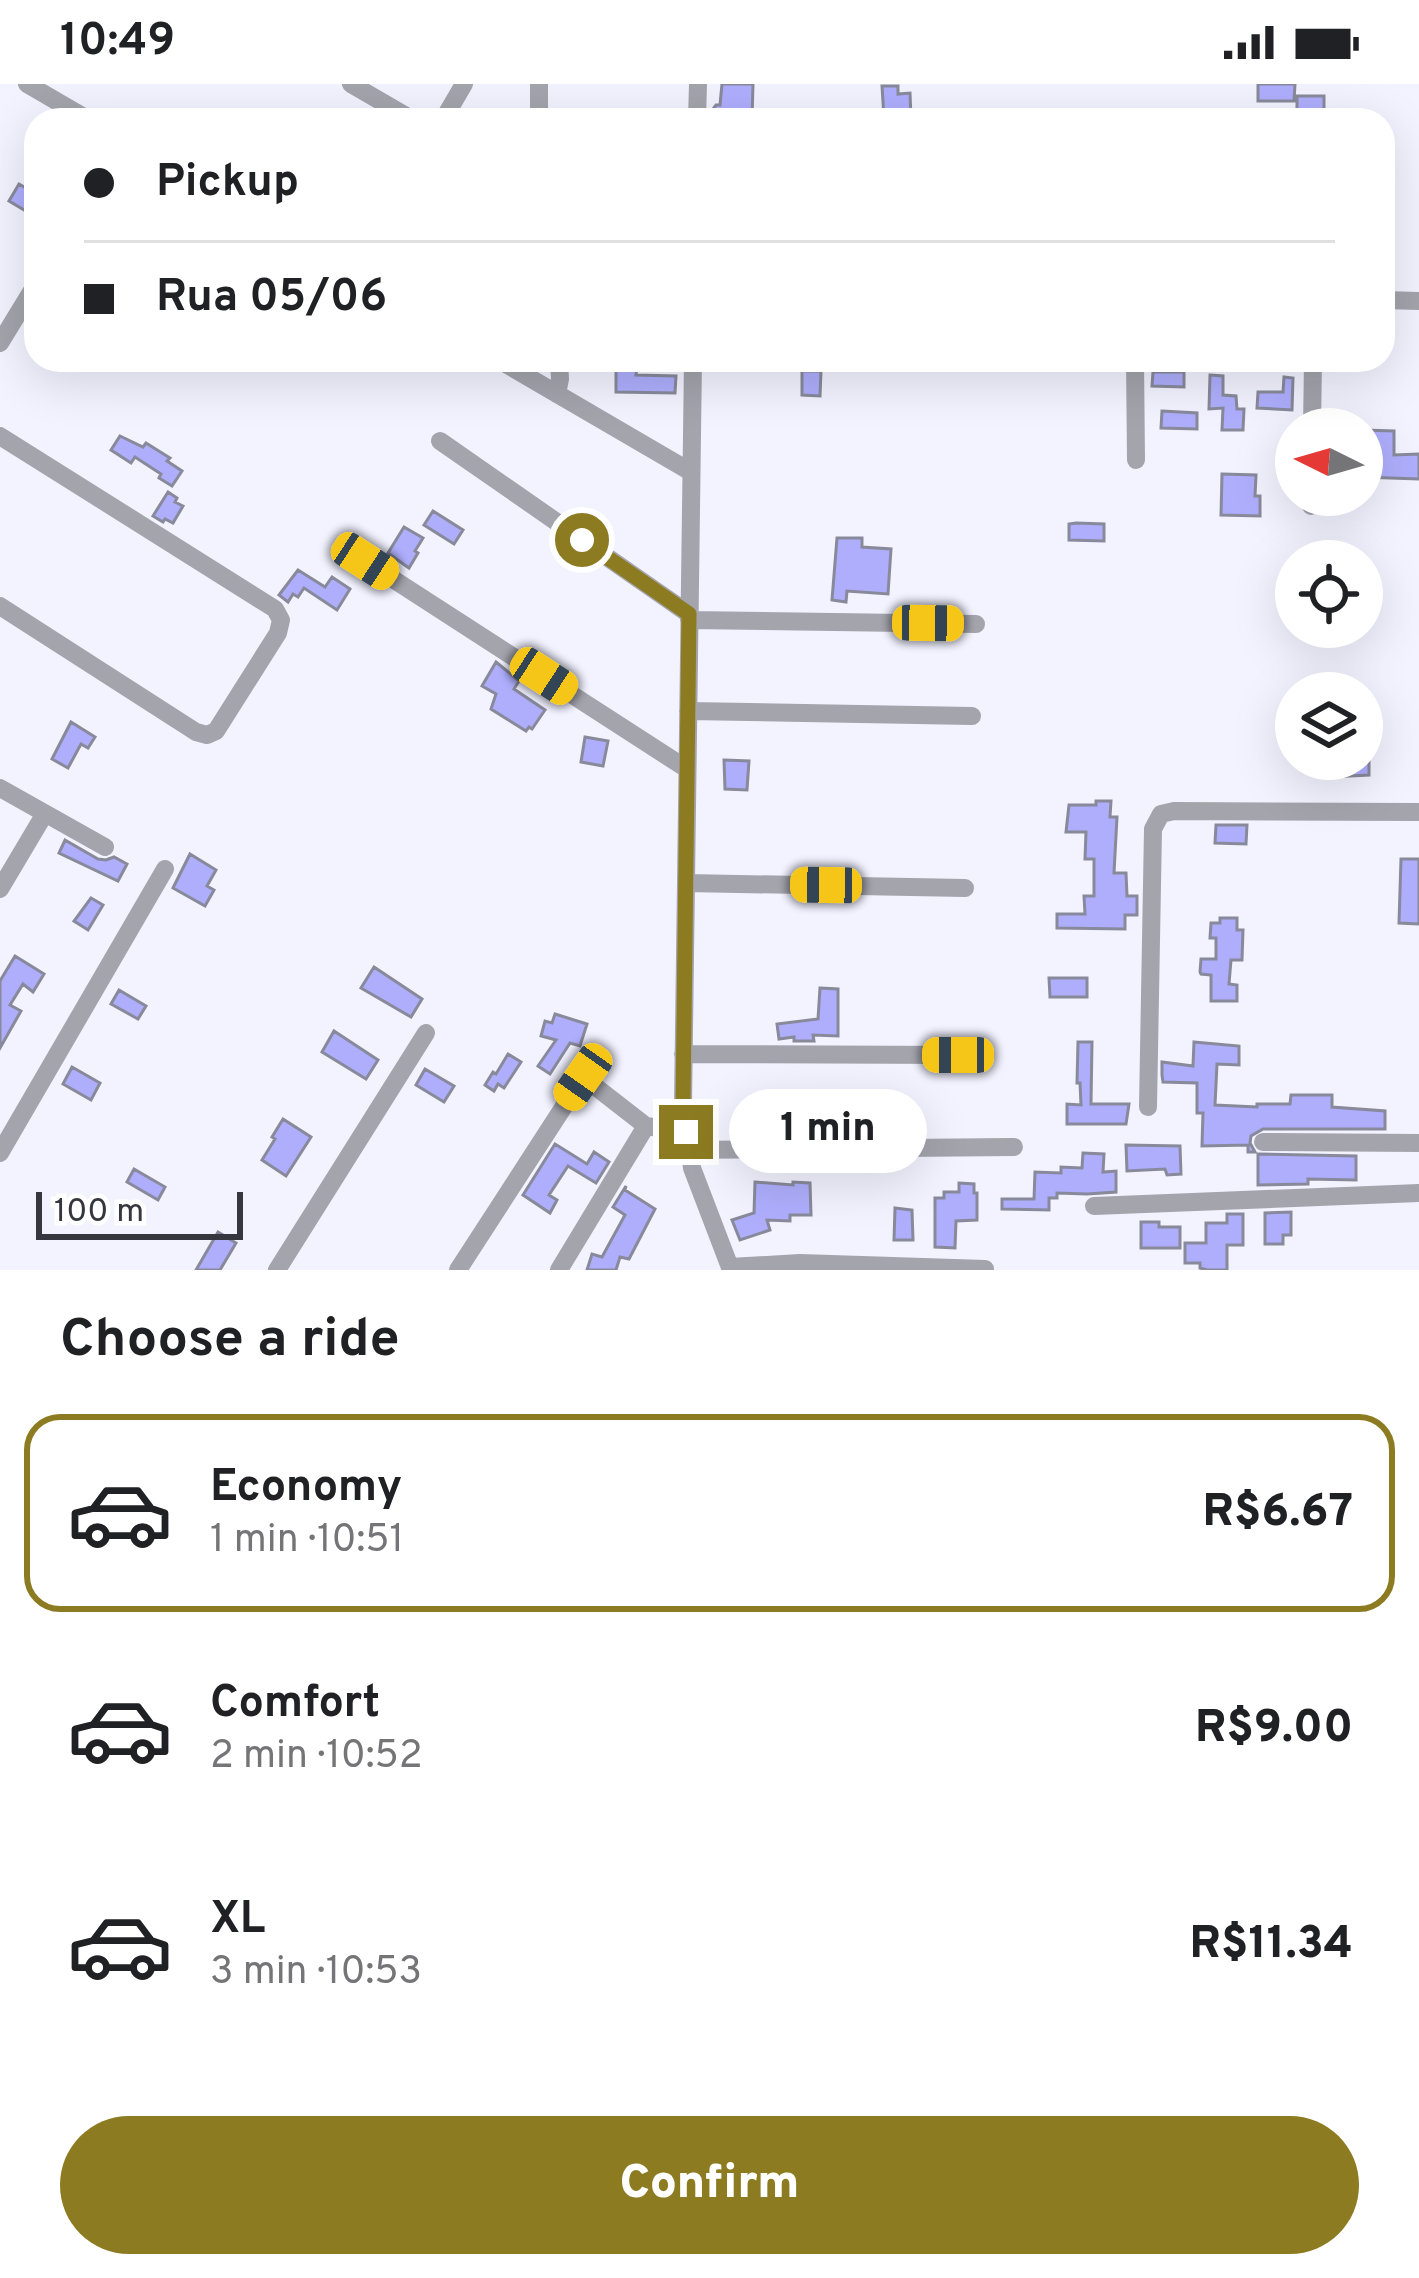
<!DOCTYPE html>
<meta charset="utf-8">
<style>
body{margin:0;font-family:Overpass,sans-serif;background:#f2f2f2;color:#202124;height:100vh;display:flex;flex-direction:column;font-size:45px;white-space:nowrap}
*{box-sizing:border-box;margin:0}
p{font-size:39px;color:#757577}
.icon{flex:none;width:66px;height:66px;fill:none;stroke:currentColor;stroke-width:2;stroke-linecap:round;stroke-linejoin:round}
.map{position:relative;height:1186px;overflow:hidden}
.drawer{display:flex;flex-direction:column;background:#fff;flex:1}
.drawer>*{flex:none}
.top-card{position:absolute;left:24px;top:24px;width:1371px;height:264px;border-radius:36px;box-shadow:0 12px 48px #0002;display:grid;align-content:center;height:264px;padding:0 60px;background:#fff}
.needle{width:78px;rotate:275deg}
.buttons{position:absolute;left:1275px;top:324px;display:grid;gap:24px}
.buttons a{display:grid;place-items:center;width:108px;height:108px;border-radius:50%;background:#fff;box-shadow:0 12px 48px #0002;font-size:60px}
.scale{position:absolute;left:36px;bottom:30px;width:207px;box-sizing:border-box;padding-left:12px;border:6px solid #36363e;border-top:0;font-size:33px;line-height:42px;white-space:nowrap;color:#36363e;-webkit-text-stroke:9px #fff;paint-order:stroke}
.end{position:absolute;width:54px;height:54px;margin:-27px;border:15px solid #8c7b21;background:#fff;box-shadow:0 0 0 6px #fff}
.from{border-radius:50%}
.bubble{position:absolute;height:84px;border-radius:42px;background:#fff;box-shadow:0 12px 48px #0002;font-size:39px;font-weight:800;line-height:84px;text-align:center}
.car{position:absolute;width:36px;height:72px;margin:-36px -18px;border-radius:15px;box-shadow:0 0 9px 3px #0007;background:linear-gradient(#f5c518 24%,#345 0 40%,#f5c518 0 76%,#345 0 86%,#f5c518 0)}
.top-card b{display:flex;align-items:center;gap:42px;height:114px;font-size:45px}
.top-card b+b{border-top:3px solid #e0e0e0}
.top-card i{width:30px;height:30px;background:#202124}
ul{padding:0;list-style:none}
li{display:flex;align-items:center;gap:36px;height:198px;margin:0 24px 18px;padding:0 36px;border:6px solid transparent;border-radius:36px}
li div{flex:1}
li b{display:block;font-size:45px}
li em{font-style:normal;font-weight:800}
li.on{border-color:#8c7b21}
li>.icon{width:108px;height:108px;stroke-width:1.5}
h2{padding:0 60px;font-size:54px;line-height:144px}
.cta{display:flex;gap:24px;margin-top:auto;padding:24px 60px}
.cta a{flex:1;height:138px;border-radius:72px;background:#8c7b21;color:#fff;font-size:48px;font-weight:800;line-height:138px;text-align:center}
.status{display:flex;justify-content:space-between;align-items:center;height:84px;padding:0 60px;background:#fff;direction:ltr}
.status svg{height:33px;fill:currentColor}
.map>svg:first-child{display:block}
</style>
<div class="status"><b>10:49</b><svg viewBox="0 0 49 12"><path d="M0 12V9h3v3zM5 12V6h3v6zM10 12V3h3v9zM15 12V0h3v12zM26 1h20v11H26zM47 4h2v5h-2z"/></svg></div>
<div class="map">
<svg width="1419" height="1186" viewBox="0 0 1419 1186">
<rect width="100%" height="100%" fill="#f2f3ff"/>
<!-- building -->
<path fill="#aeaefd" stroke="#88899a" stroke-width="3" d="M722,0H753L752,36H713V25L716,21H720Z
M1258,0H1295L1294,17H1258Z
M882,2H898V10L910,9L911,34H884Z
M1297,12H1324V36H1297Z
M19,100L36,110V133L9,117Z
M616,282L637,283L636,291L676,292L675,309L616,308Z
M802,287H821L820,312L802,311Z
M1153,288H1184V303L1152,302Z
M1210,291L1223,292V311L1236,312L1237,325H1244L1243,346H1222L1223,324L1209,325Z
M1284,293L1293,294L1292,326L1257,324L1258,308H1283Z
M1162,327L1197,329V345L1161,344Z
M1362,346L1394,347V371L1419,370V395L1362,393Z
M120,352L143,363L146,359L170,374L167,377L182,387L172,402L159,394L161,390L135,373L131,379L111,366Z
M1222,390L1256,391L1255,412H1260V432L1221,431Z
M168,408L177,414L175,418L183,422L173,439L165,435L163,438L153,432Z
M433,427L463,446L454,460L424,441Z
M1076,439L1104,440V457L1069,456V440Z
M404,443L423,454L415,467L418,469L409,484L388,469Z
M837,454H862V463L891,465L888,510L847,507L846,518L832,516Z
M298,486L325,503L332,493L350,505L337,526L304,504L298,513L293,510L288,518L279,511Z
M496,578L519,597L514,605L545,626L532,645L529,643L526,647L491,625L496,610L482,602Z
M71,638L95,653L88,664L81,660L68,684L52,675Z
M585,653L608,657L603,682L581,678Z
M1332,675H1369V691L1332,693Z
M724,676L749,677L747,706L725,705Z
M1096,717H1111L1110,733H1117L1114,789H1126L1127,812H1137V831H1125V845L1057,844V830H1085L1084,812H1094V775H1085L1086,748H1066L1069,721H1096Z
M1216,741H1247L1246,760L1215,759Z
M65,756L98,775L106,776L114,773L127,780L118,797L59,769Z
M190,770L216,786L207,802L214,806L205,822L173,804Z
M1401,775H1419V840L1399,839Z
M91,814L103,821L88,846L74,837Z
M1220,834H1237V846H1243L1242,876H1231L1229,900L1237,901V917H1211V891L1201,890L1200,888L1201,875H1216V854H1210L1211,839H1220Z
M15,872L44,890L33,908L23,900L10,921L21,927L0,964V897Z
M374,883L422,915L411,933L361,904Z
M1049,894H1087V913H1050Z
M820,904L838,905V952L813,951L814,957H794V953L779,955L777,940L818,935Z
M119,906L146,922L138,935L111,920Z
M555,930L587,940L580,962L570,959L550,990L538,982L556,956L541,952L545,937L552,939Z
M334,947L378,976L366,995L322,968Z
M1078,958H1092L1091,1020H1129L1126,1040H1067V1020L1081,1021L1080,999H1077Z
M1194,958L1239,962V981L1217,980L1215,1021L1257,1023V1020H1290L1291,1011H1332V1023L1385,1027V1045H1263L1251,1052L1250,1059L1255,1068H1248V1061L1202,1062L1203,1029H1197V999L1163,998L1162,991V978L1193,982Z
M508,970L521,978L504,1004L498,1000L494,1007L485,1001L493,988L496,990Z
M72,983L100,999L91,1016L63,1000Z
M425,985L454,1002L444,1018L416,1001Z
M283,1035L311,1053L286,1092L262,1076L275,1055L272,1053Z
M555,1060L587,1080L594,1068L609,1078L596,1099L568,1082L549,1111L557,1116L550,1129L523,1111Z
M1126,1061L1180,1062L1181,1090L1167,1091L1165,1085L1127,1087Z
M1083,1069L1104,1070L1103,1088L1116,1087V1108L1087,1110L1057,1109V1114H1049V1126L1002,1125V1115H1034L1035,1088L1061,1089V1083L1082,1084Z
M1258,1070L1356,1072V1096L1308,1095V1100L1258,1101Z
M134,1085L165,1103L158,1116L127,1098Z
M755,1098L793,1101V1098L810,1099L811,1131H790V1137L767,1136L770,1146L740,1156L732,1136L754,1129Z
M959,1099L974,1100V1109H977V1136L956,1137L955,1164L935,1163V1114H944V1108H959Z
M626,1102L625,1106L655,1125L629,1175L620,1173L616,1186H587L592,1170L602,1173L625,1131L613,1123Z
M895,1124L912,1126L913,1156H894Z
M1291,1128V1151H1283V1160H1265V1129Z
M1227,1130H1243V1161H1227V1186H1207L1200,1184V1179H1185V1159H1206V1139H1227Z
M1141,1138H1159V1143H1180V1164H1141Z
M218,1148L236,1159L220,1186H196Z"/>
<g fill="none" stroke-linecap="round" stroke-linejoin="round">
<!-- minor -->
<path stroke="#a3a4ac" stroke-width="18" d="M27,0L89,36
M351,0L413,36
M539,0V36
M443,36L464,0
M697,36L698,0
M1383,216L1419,217
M0,259L36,200
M499,276L691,388
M693,276L683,1021L692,1084L731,1186
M1135,276L1136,376
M557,310L560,295L559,276
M1312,345L1313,276
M0,352L275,525L281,536L278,549L216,647L207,651L196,648L0,522
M440,357L689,530
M1311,422V411
M365,477L687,685
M689,536L976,540
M688,627L972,632
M0,704L105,763
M686,799L965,804
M0,805L44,731
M683,970L958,971
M1148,1023L1153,745L1161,730L1174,727L1419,728
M1263,1058L1419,1059
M689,1066L1014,1063
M0,1069L165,785
M1094,1122L1419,1109
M730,1183L800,1179L985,1185
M277,1186L426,949
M458,1186L583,993L646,1042L686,1048
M559,1186L646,1042"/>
</g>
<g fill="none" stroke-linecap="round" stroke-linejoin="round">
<!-- route -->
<path stroke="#8c7b21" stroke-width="15" d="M582,456L689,530L683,1021L686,1048"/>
</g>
</svg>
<div class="buttons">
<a><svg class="needle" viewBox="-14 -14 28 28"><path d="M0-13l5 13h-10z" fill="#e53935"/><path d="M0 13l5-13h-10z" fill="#757577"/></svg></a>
<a><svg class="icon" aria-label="locate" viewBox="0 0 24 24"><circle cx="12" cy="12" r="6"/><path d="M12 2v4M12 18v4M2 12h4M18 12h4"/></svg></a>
<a><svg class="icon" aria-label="layers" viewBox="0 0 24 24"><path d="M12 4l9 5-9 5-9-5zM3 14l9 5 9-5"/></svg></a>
</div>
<div class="scale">100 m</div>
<i class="end from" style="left:582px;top:456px"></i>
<i class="end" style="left:686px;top:1048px"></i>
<div class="bubble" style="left:729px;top:1005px;width:198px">1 min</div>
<i class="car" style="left:365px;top:477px;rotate:123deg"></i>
<i class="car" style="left:928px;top:539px;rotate:91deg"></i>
<i class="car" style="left:544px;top:592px;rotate:123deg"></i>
<i class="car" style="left:826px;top:801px;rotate:271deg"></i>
<i class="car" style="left:958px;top:971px;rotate:270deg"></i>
<i class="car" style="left:583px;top:993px;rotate:215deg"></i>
<div class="top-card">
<b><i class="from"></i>Pickup</b>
<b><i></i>Rua 05/06</b>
</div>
</div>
<section class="drawer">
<h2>Choose a ride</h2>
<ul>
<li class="on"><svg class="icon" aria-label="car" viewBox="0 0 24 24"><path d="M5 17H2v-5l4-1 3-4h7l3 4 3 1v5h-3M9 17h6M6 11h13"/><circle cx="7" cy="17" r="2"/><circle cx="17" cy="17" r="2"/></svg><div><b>Economy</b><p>1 min · 10:51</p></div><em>R$6.67</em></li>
<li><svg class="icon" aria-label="car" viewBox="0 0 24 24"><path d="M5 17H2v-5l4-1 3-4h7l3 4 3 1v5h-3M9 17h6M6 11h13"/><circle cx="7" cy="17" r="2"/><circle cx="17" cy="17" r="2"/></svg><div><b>Comfort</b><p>2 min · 10:52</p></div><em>R$9.00</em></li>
<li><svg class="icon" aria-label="car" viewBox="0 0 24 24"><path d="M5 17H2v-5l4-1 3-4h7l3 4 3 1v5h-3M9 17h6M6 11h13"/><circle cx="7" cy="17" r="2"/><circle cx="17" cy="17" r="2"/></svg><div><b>XL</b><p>3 min · 10:53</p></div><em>R$11.34</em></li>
</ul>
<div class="cta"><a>Confirm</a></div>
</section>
